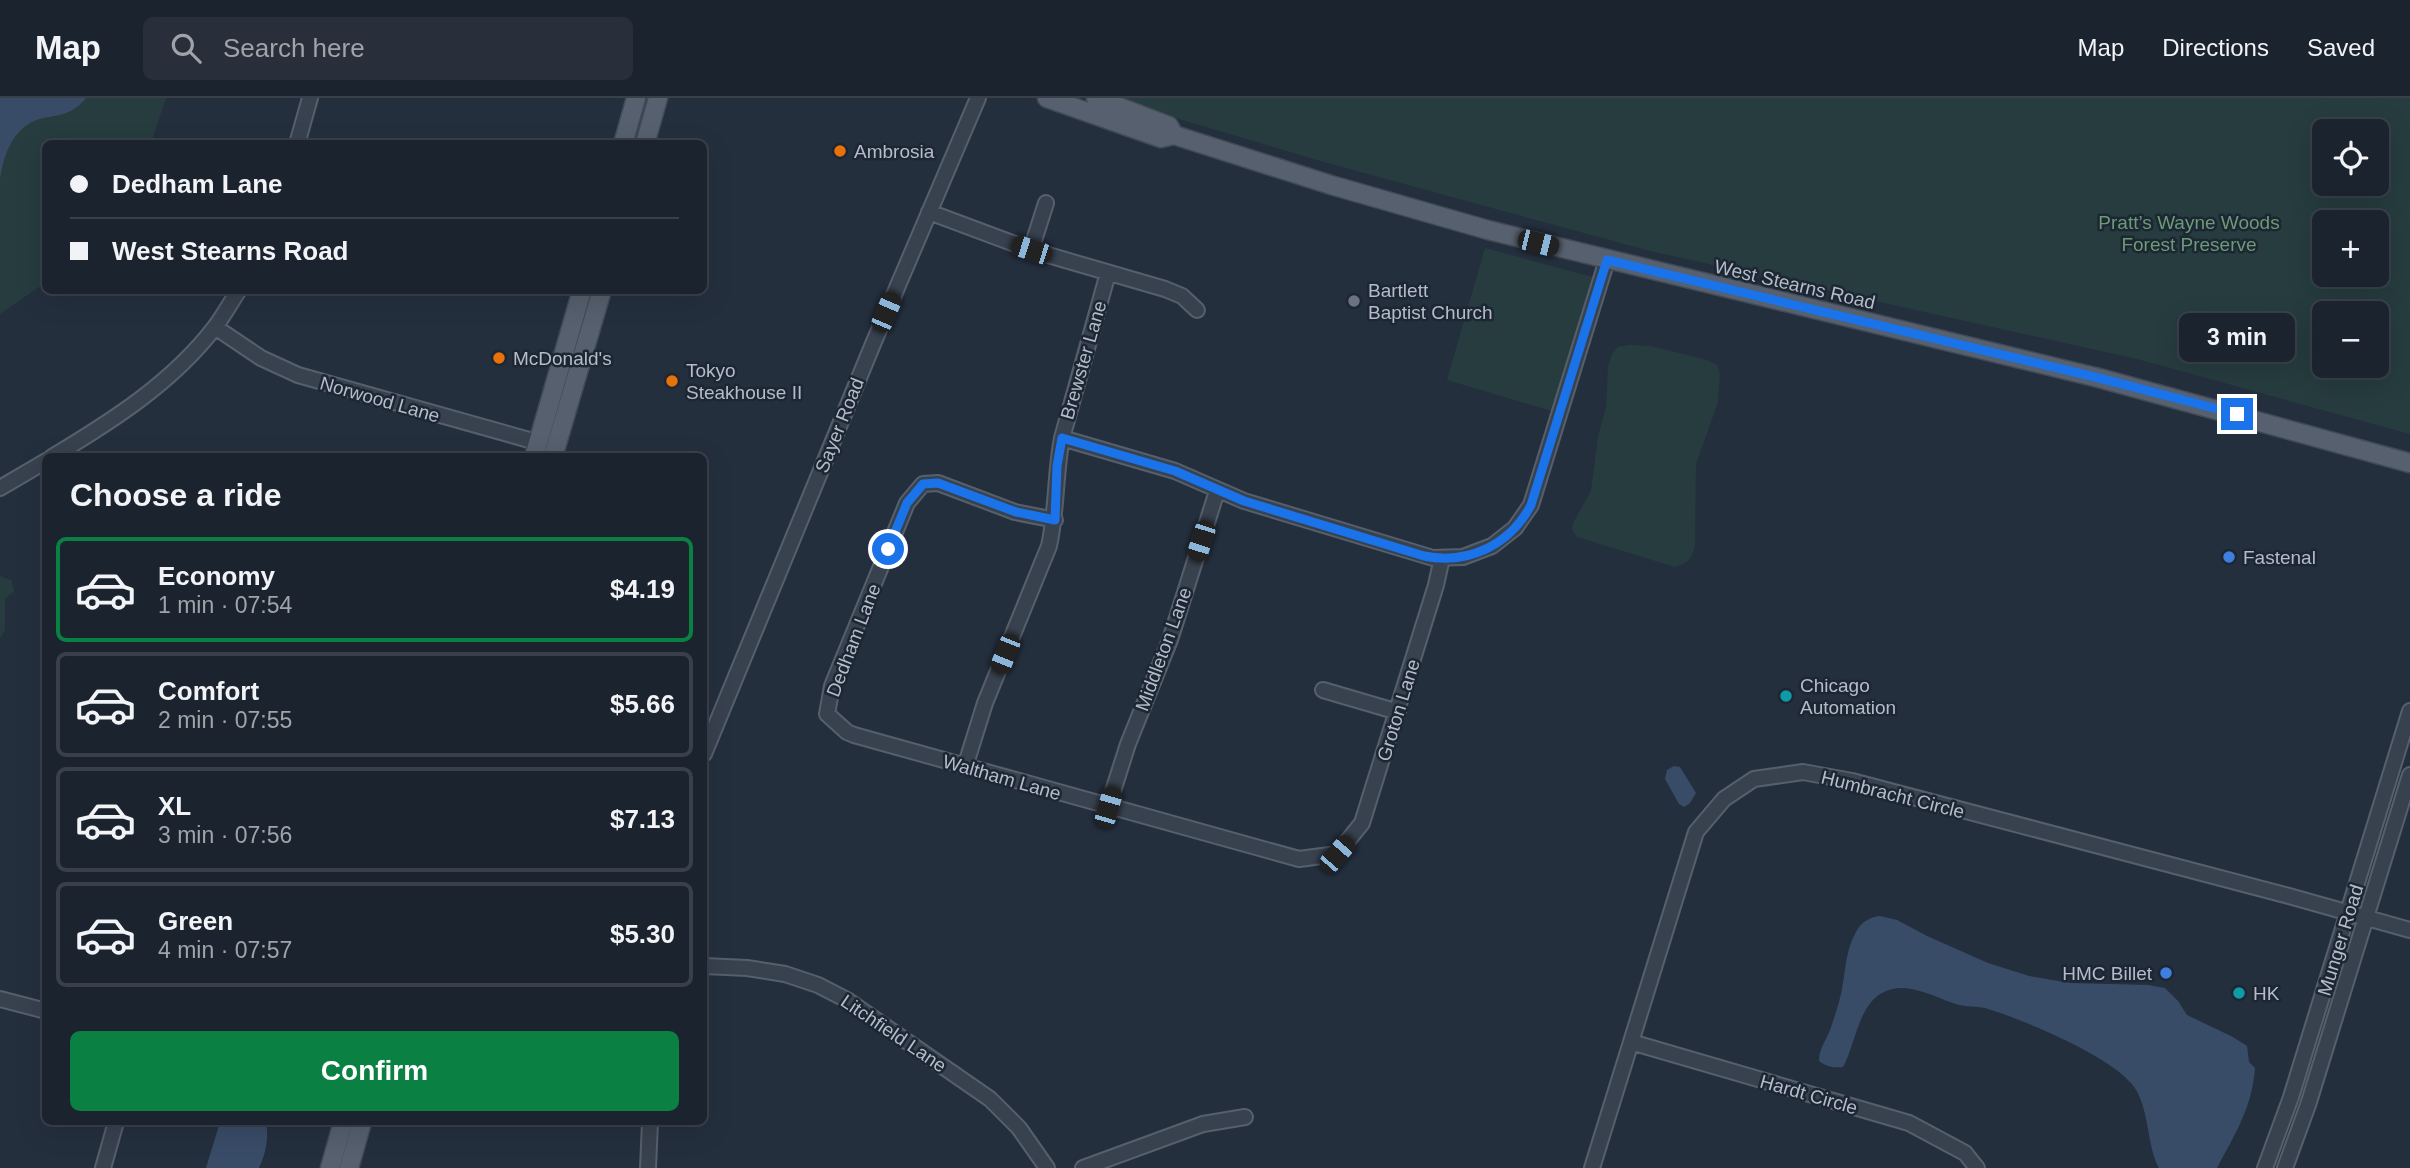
<!DOCTYPE html>
<meta charset="utf-8">
<style>
body{margin:0;font-family:Arial,sans-serif;background:#282f3a;color:#f1f3f6;height:100vh;display:flex;flex-direction:column;font-size:26px;white-space:nowrap}
*{box-sizing:border-box;margin:0}
p{font-size:23px;color:#a0a4aa}
.icon{flex:none;width:38px;height:38px;fill:none;stroke:currentColor;stroke-width:2;stroke-linecap:round;stroke-linejoin:round}
.map{position:relative;flex:1;overflow:hidden}
.drawer{position:absolute;left:42px;top:355px;width:665px;height:672px;display:flex;flex-direction:column;background:#1b232e;border-radius:10px;box-shadow:0 7px 28px #0002,0 0 0 2px #39404a}
.drawer>*{flex:none}
.banner{position:absolute;left:42px;top:42px;width:665px;height:154px;border-radius:10px;box-shadow:0 7px 28px #0002,0 0 0 2px #39404a;display:grid;align-content:center;height:154px;padding:0 28px;background:#1b232e}
.tools{position:absolute;left:2312px;top:21px;display:grid;gap:14px}
.tools a{display:grid;place-items:center;width:77px;height:77px;border-radius:10px;background:#1b232e;box-shadow:0 7px 28px #0002,0 0 0 2px #39404a;font-size:35px}
.end{position:absolute;width:32px;height:32px;margin:-16px;border:9px solid #1a73e8;background:#fff;box-shadow:0 0 0 4px #fff}
.from{border-radius:50%}
.bubble{position:absolute;height:49px;border-radius:10px;background:#1b232e;box-shadow:0 7px 28px #0002,0 0 0 2px #39404a;font-size:23px;font-weight:600;line-height:49px;text-align:center}
.car{position:absolute;width:21px;height:42px;margin:-21px -10px;border-radius:9px;box-shadow:0 0 5px 2px #0007;background:linear-gradient(#222 24%,#8ab4d8 0 40%,#222 0 76%,#8ab4d8 0 86%,#222 0)}
.banner b{display:flex;align-items:center;gap:24px;height:66px;font-size:26px}
.banner b+b{border-top:2px solid #39404a}
.banner i{width:18px;height:18px;background:#f1f3f6}
ul{padding:0;list-style:none}
li{display:flex;align-items:center;gap:21px;height:105px;margin:0 14px 10px;padding:0 14px;border:4px solid #39404a;border-radius:10px}
li div{flex:1}
li b{display:block;font-size:26px}
li em{font-style:normal;font-weight:600}
li.selected{border-color:#0b8043}
li>.icon{width:63px;height:63px;stroke-width:1.5}
h2{padding:0 28px;font-size:32px;line-height:84px}
.primary-button{display:flex;gap:14px;margin-top:auto;padding:14px 28px}
.primary-button a{flex:1;height:80px;border-radius:10px;background:#0b8043;color:#fff;font-size:28px;font-weight:600;line-height:80px;text-align:center}
header{display:flex;align-items:center;gap:42px;box-sizing:border-box;height:98px;padding:0 35px;background:#1b232e;border-bottom:2px solid #39404a}
header strong{font-size:33px}
nav{display:flex;gap:38px;margin-inline-start:auto;font-size:24px}
.search{width:490px;height:63px;background:#282f3a;display:flex;align-items:center;gap:18px;box-sizing:border-box;padding:0 24px;border-radius:10px;color:#a0a4aa;font-size:26px}
.map>svg:first-child{display:block}
</style>
<header>
<strong>Map</strong>
<div class="search"><svg class="icon" aria-label="search" viewBox="0 0 24 24"><circle cx="10" cy="10" r="6"/><path d="M15 15l6 6"/></svg>Search here</div>
<nav><a>Map</a><a>Directions</a><a>Saved</a></nav>
</header>
<div class="map">
<svg width="2410" height="1070" viewBox="0 0 2410 1070">
<rect width="100%" height="100%" fill="#242f3e"/>
<!-- green -->
<path fill="#263c3f" fill-rule="evenodd" d="M0,0H166L151,45L46,46L45,185L0,216Z
M1108,0H2410V336L2137,261L1650,153L1331,66ZM2324,33H2376V86H2324ZM2324,124H2376V177H2324ZM2324,215H2376V268H2324Z
M1485,150L1596,180L1555,314L1447,282Z
M1630,247L1651,248L1707,262L1717,267L1720,276L1718,304L1696,366L1695,448C1692,461 1687,466 1675,469L1577,439L1572,432L1573,425L1591,393L1598,338L1606,309L1608,269L1612,256L1618,249Z
M0,478L11,482L14,493L5,501V532L0,541Z
M2319,928L2302,1009L2284,1052L2299,995Z"/>
<!-- water -->
<path fill="#394c67" d="M0,0H86C66,25 47,13 27,27C9,40 3,61 0,81Z
M1674,668L1680,669L1696,695L1690,705L1684,709L1679,706L1665,681L1667,672Z
M1880,818L1897,822L1927,838L1988,865L2029,878L2070,885L2148,887L2165,890L2178,903L2187,917L2233,939L2247,948L2249,964L2255,970C2252,1010 2235,1036 2217,1070H2159C2146,1047 2150,1006 2131,985C2106,956 2022,921 1985,910C1976,908 1967,909 1959,907C1935,900 1906,881 1882,895C1858,908 1855,948 1843,969C1833,970 1827,969 1819,963C1819,950 1826,943 1830,932C1835,918 1841,900 1843,885C1846,866 1847,849 1857,832C1862,824 1870,819 1880,818Z
M220,1024H266C269,1040 266,1055 259,1070H206Z"/>
<g fill="none" stroke-linecap="round" stroke-linejoin="round">
<!-- minor casing -->
<g stroke="#565f6c" stroke-width="18">
<path id="minor" d="M297,46L310,0
M929,114L1031,152L1165,191L1182,198L1197,212
M1031,152L1046,105
M215,229L261,260L298,277L547,347
M1062,340L1175,373L1244,403L1433,460L1463,459L1492,448L1515,430L1531,407L1607,162
M52,359C112,323 172,285 215,229C224,217 231,204 239,192
M0,390L46,363
M1055,422L1015,414L938,385L923,386L907,405L832,588L827,616L847,634L854,637L1299,761L1337,756L1362,725L1436,487L1442,460
M1323,592L1398,614
M704,656L873,246L978,0
M965,669L985,605L1049,448C1057,412 1055,376 1062,340L1108,175
M1108,709L1128,646L1170,542L1217,393
M704,868L747,870L785,876L818,887L847,902L990,1001L1019,1030L1047,1070
M0,901L46,913
M1631,944L1909,1025L1965,1055L1977,1070
M103,1070L116,1024
M648,1070L650,1024
M1083,1070L1203,1026L1245,1019
M1592,1070L1696,734L1724,701L1754,681L1803,674L1852,683L2289,798L2410,832
M2265,1070L2291,999L2410,613
M2285,1070L2308,1007L2410,677"/>
</g>
<!-- major casing -->
<g stroke="#414a57" stroke-width="21">
<path id="major" d="M1047,0L1161,40L1174,37L1331,87L1488,132L2099,280L2410,365
M1096,0L1169,28L1174,37
M623,46L636,0
M645,46L658,0
M534,359L582,192
M553,359L602,192
M330,1070L343,1024
M349,1070L362,1024"/>
</g>
<!-- minor -->
<use href="#minor" stroke="#38414e" stroke-width="14"/>
<!-- major -->
<use href="#major" stroke="#56606e" stroke-width="18"/>
</g>
<g fill="none" stroke-linecap="round" stroke-linejoin="round">
<!-- route -->
<path stroke="#1a73e8" stroke-width="9" d="M888,451L907,405L923,386L938,385L1016,414L1055,422L1057,368L1062,340L1175,373L1244,403L1424,458C1468,467 1510,447 1531,407L1607,162L2099,280L2237,316"/>
</g>
<!-- markers -->
<g fill="#e8710a" stroke="#1d2633" stroke-width="2.5">
<circle cx="840" cy="53" r="7"/>
<circle cx="499" cy="260" r="7"/>
<circle cx="672" cy="283" r="7"/>
</g>
<circle fill="#6b7280" stroke="#1d2633" stroke-width="2.5" cx="1354" cy="203" r="7"/>
<g fill="#3f7fe0" stroke="#1d2633" stroke-width="2.5">
<circle cx="2229" cy="459" r="7"/>
<circle cx="2166" cy="875" r="7"/>
</g>
<g fill="#0f9aa8" stroke="#1d2633" stroke-width="2.5">
<circle cx="1786" cy="598" r="7"/>
<circle cx="2239" cy="895" r="7"/>
</g>
<g text-anchor="middle" stroke-width="5" stroke-linejoin="round" paint-order="stroke">
<!-- poi labels -->
<g font-size="19" fill="#b4bcc9" stroke="#1d2633" text-anchor="start">
<text x="854" y="60">Ambrosia</text>
<text x="1368" y="199">Bartlett<tspan x="1368" dy="22">Baptist Church</tspan></text>
<text x="513" y="267">McDonald's</text>
<text x="686" y="279">Tokyo<tspan x="686" dy="22">Steakhouse II</tspan></text>
<text x="2243" y="466">Fastenal</text>
<text x="1800" y="594">Chicago<tspan x="1800" dy="22">Automation</tspan></text>
<text x="2152" y="882" text-anchor="end">HMC Billet</text>
<text x="2253" y="902">HK</text>
</g>
<!-- park labels -->
<g font-size="19" fill="#6b9a76" stroke="#1d2633">
<text x="2189" y="131">Pratt’s Wayne Woods<tspan x="2189" dy="22">Forest Preserve</tspan></text>
</g>
<!-- street labels -->
<g font-size="19" fill="#b4bcc9" stroke="#1d2633">
<text transform="translate(1795 186) rotate(13)" y="7">West Stearns Road</text>
<text transform="translate(1083 262) rotate(-74)" y="7">Brewster Lane</text>
<text transform="translate(380 301) rotate(16)" y="7">Norwood Lane</text>
<text transform="translate(839 327) rotate(-68)" y="7">Sayer Road</text>
<text transform="translate(853 542) rotate(-69)" y="7">Dedham Lane</text>
<text transform="translate(1163 551) rotate(-70)" y="7">Middleton Lane</text>
<text transform="translate(1398 612) rotate(-73)" y="7">Groton Lane</text>
<text transform="translate(1002 679) rotate(16)" y="7">Waltham Lane</text>
<text transform="translate(1893 696) rotate(14)" y="7">Humbracht Circle</text>
<text transform="translate(2340 842) rotate(-73)" y="7">Munger Road</text>
<text transform="translate(894 935) rotate(34)" y="7">Litchfield Lane</text>
<text transform="translate(1809 996) rotate(16)" y="7">Hardt Circle</text>
</g>
</g>
</svg>
<div class="tools">
<a><svg class="icon" aria-label="locate" viewBox="0 0 24 24"><circle cx="12" cy="12" r="6"/><path d="M12 2v4M12 18v4M2 12h4M18 12h4"/></svg></a>
<a>+</a>
<a>−</a>
</div>
<i class="end from" style="left:888px;top:451px"></i>
<i class="end" style="left:2237px;top:316px"></i>
<div class="bubble" style="left:2179px;top:215px;width:116px">3 min</div>
<i class="car" style="left:1538px;top:145px;rotate:104deg"></i>
<i class="car" style="left:1031px;top:152px;rotate:288deg"></i>
<i class="car" style="left:886px;top:214px;rotate:23deg"></i>
<i class="car" style="left:1201px;top:443px;rotate:198deg"></i>
<i class="car" style="left:1005px;top:556px;rotate:202deg"></i>
<i class="car" style="left:1108px;top:709px;rotate:16deg"></i>
<i class="car" style="left:1337px;top:756px;rotate:41deg"></i>
<div class="banner">
<b><i class="from"></i>Dedham Lane</b>
<b><i></i>West Stearns Road</b>
</div>
<section class="drawer">
<h2>Choose a ride</h2>
<ul>
<li class="selected"><svg class="icon" aria-label="car" viewBox="0 0 24 24"><path d="M5 17H2v-5l4-1 3-4h7l3 4 3 1v5h-3M9 17h6M6 11h13"/><circle cx="7" cy="17" r="2"/><circle cx="17" cy="17" r="2"/></svg><div><b>Economy</b><p>1 min · 07:54</p></div><em>$4.19</em></li>
<li><svg class="icon" aria-label="car" viewBox="0 0 24 24"><path d="M5 17H2v-5l4-1 3-4h7l3 4 3 1v5h-3M9 17h6M6 11h13"/><circle cx="7" cy="17" r="2"/><circle cx="17" cy="17" r="2"/></svg><div><b>Comfort</b><p>2 min · 07:55</p></div><em>$5.66</em></li>
<li><svg class="icon" aria-label="car" viewBox="0 0 24 24"><path d="M5 17H2v-5l4-1 3-4h7l3 4 3 1v5h-3M9 17h6M6 11h13"/><circle cx="7" cy="17" r="2"/><circle cx="17" cy="17" r="2"/></svg><div><b>XL</b><p>3 min · 07:56</p></div><em>$7.13</em></li>
<li><svg class="icon" aria-label="car" viewBox="0 0 24 24"><path d="M5 17H2v-5l4-1 3-4h7l3 4 3 1v5h-3M9 17h6M6 11h13"/><circle cx="7" cy="17" r="2"/><circle cx="17" cy="17" r="2"/></svg><div><b>Green</b><p>4 min · 07:57</p></div><em>$5.30</em></li>
</ul>
<div class="primary-button"><a>Confirm</a></div>
</section>
</div>
